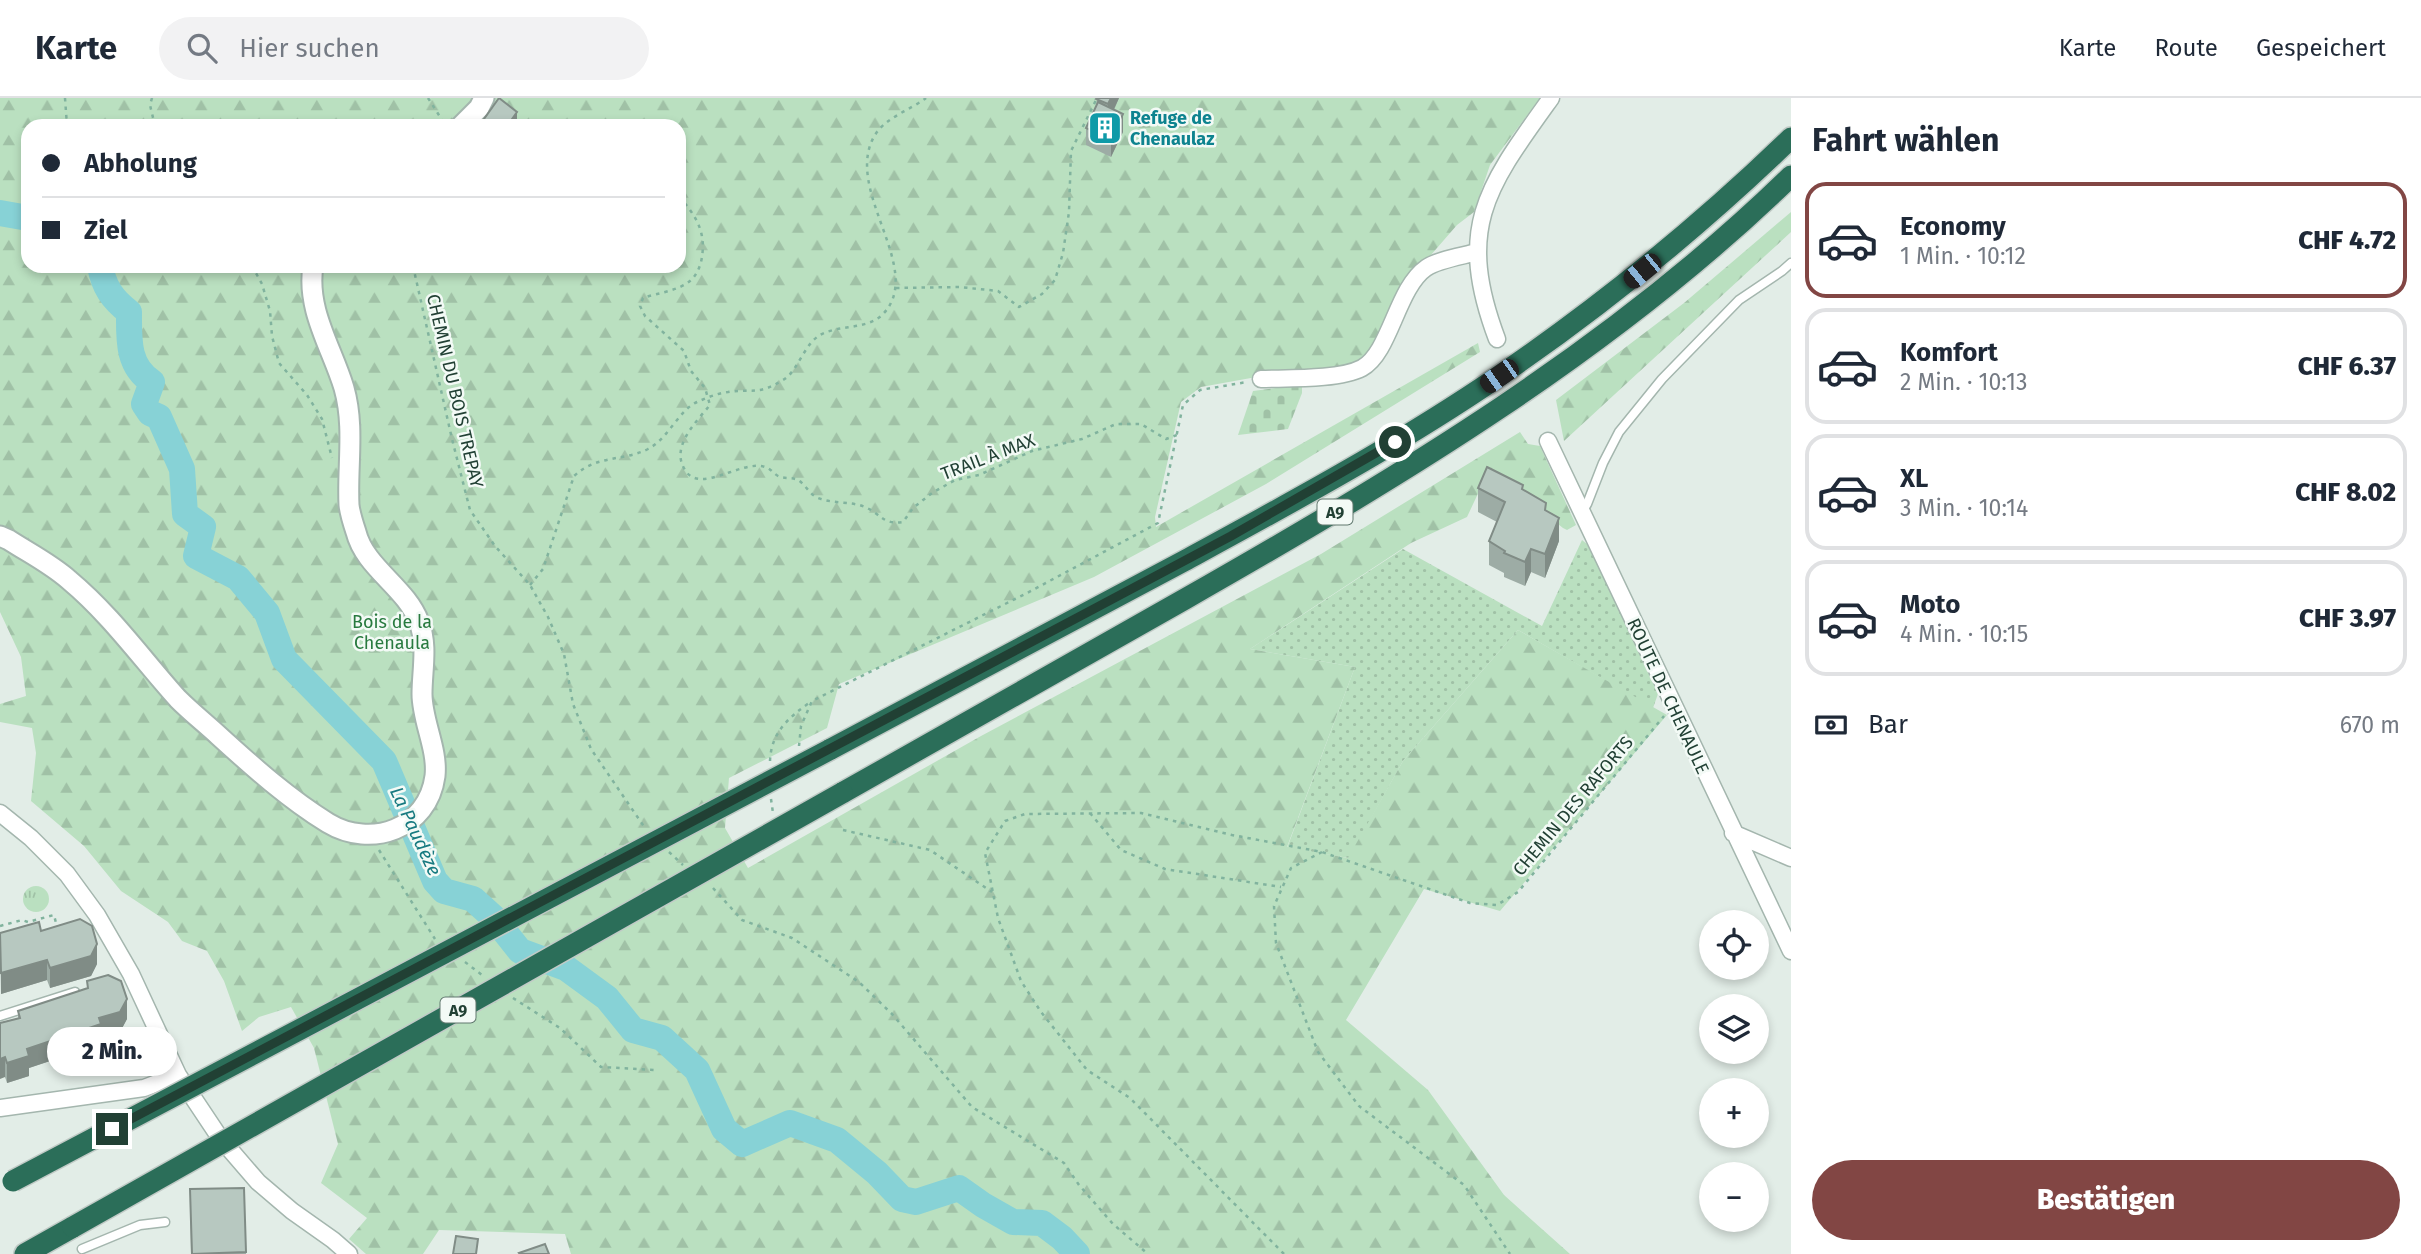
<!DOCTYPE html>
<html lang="de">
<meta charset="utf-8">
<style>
body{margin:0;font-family:"Fira Sans",sans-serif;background:#f2f2f3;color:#1f2937;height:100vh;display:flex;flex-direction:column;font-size:26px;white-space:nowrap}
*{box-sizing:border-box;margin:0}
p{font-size:23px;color:#747a83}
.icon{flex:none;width:38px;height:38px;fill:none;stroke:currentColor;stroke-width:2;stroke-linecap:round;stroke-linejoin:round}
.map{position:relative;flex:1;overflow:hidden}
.sheet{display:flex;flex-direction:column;background:#fff;width:630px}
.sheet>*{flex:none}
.hud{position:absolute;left:21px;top:21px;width:665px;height:154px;border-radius:21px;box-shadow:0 4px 10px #0003;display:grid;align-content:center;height:154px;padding:0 21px;background:#fff}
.controls{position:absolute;left:1699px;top:812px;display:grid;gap:14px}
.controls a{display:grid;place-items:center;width:70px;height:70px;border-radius:50%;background:#fff;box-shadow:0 4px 10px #0003;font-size:35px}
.end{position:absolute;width:32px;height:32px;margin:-16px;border:9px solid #214034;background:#fff;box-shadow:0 0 0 4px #fff}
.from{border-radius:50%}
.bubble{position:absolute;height:49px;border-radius:24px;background:#fff;box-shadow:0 4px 10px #0003;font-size:23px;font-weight:800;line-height:49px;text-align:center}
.car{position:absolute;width:21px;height:42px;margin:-21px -10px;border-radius:9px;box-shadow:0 0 5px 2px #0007;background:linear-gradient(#222 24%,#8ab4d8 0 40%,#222 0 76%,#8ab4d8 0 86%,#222 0)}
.hud b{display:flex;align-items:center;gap:24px;height:66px;font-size:26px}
.hud b+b{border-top:2px solid #e0e1e3}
.hud i{width:18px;height:18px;background:#1f2937}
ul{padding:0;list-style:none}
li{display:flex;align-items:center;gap:21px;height:116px;margin:0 14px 10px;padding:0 7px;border:4px solid #e0e1e3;border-radius:21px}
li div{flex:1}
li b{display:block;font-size:26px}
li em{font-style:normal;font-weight:800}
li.active{border-color:#824644}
li>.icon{width:63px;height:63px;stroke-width:1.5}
h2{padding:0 21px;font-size:32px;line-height:84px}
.pay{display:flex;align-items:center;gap:18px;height:77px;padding:0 21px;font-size:26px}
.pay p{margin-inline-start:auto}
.primary-button{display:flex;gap:14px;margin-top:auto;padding:14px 21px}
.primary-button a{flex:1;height:80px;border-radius:42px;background:#824644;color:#fff;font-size:28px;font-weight:800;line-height:80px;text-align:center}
header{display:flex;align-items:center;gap:42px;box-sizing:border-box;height:98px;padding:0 35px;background:#fff;border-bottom:2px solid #e0e1e3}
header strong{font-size:33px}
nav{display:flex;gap:38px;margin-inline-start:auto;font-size:24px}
.search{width:490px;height:63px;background:#f2f2f3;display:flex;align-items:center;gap:18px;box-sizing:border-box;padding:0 24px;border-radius:38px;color:#747a83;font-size:26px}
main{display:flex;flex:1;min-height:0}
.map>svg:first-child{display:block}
</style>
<header>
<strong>Karte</strong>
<div class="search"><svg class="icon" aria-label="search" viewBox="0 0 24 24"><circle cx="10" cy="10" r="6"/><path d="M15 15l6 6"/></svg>Hier suchen</div>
<nav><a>Karte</a><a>Route</a><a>Gespeichert</a></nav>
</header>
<main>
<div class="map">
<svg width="1791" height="1156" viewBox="0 0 1791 1156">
<defs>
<pattern id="grass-dots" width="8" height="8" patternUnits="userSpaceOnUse" patternTransform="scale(1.75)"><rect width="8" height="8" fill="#bae0c0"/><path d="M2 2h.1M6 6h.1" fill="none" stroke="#a0c1a6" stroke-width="1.8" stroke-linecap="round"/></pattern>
<pattern id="forest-firs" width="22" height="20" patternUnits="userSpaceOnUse" patternTransform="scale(1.75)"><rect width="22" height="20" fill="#bae0c0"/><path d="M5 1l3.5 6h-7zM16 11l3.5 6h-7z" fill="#a0c1a6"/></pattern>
<pattern id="cemetery-stones" width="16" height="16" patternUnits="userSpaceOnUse" patternTransform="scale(1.75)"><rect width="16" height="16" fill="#bae0c0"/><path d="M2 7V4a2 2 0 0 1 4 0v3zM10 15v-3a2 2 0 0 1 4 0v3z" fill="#a0c1a6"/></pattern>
<pattern id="park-tufts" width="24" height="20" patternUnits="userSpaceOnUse" patternTransform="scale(1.75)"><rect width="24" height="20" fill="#bae0c0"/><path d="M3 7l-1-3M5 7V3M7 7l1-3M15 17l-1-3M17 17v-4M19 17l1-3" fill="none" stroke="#a0c1a6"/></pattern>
</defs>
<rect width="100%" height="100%" fill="#e2ede7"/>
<!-- grass -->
<path fill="url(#grass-dots)" d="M1582,442L1587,446L1659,593L1653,610L1518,532L1403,663L1349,760L1287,750L1355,569L1250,551L1403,451L1542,528Z"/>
<!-- forest -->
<path fill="url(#forest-firs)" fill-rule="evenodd" d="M0,0H1540L1490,67L1474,114L1457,127L1410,181L1360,268L1262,278L1201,289L1181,304L1155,419L1156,429L1478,245L1480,254L1266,386L1094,479L839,586L827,630L729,680L725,730L748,770L981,638L1321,456L1520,334L1528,346L1540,348L1576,427L1567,432L1563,430L1497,378L1482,387L1467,419L1411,445L1250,551L1355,569L1287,749L1348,760L1403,663L1518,532L1667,617L1500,813L1424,791L1346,922L1428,992L1504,1097L1570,1156H571L565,1136L439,1132L423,1156H366L349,1141L367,1120L321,1085L338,1046L314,950L291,909L259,919L242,933L224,883L207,853L182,843L168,824L121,793L84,748L31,703L36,655L32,630L0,624V606L26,598L21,559L0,514ZM28,28H679V168H28Z
M1791,114V134L1564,343L1556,302L1684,205Z"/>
<!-- cemetery -->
<path fill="url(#cemetery-stones)" d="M1299,287L1302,288V295L1288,331L1238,337L1253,293Z"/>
<!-- park -->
<path fill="url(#park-tufts)" d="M23 801a13 13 0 1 1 26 0a13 13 0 1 1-26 0Z"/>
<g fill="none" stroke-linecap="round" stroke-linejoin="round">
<!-- river -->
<path stroke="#87d2d6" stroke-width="26" d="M0,115L28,120
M100,168C104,189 112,201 129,214C129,241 127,268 152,284L144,306L150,315L159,319L182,371L185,416L203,429L196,458L238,480L267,515L284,561L384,663L435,783L444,793L473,801L493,819L520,853L566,870L607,900L633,932L662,940L697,972L724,1031L742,1046L790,1025L837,1042L877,1075L902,1101L916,1104L959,1090L983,1107L1013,1124L1042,1125L1062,1140L1077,1156"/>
<!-- service casing -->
<g stroke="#a4b6ae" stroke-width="11">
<path id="service" d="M1582,414L1587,406L1603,365L1619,334L1662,281L1739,202L1782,173L1791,165
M0,918L75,894
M82,1151L140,1127L165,1124"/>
</g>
<!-- minor casing -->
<g stroke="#a4b6ae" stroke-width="19">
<path id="minor" d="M1497,241C1455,129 1487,89 1551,0
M1261,281C1288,280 1339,282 1362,270C1390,255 1397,190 1426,170C1437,162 1463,158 1477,154
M1548,343L1791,853
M0,715L31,740L67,776L97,817L131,876L178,977L220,1040L258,1084L292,1113L333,1142L349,1156
M1733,735L1791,760
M0,1010L144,990L178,977"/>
</g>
<!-- tertiary casing -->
<g stroke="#a4b6ae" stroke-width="23">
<path id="tertiary" d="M461,28L479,10L484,0
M0,438L9,442C29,455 51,466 69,482C111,517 142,561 178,601C191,614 206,626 219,638C253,669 289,701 328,725C371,751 428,731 435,678C438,651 422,623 422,596C422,572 428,548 419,524C406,489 365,470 356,434C353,425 350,416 349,407C347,368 355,329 344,290C332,250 306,212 313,168"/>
</g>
<!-- motorway casing -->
<g stroke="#c1cac6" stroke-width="24">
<path id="motorway" d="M829,652C947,589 1066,526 1184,463C1285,408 1387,353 1483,289C1593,215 1696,132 1791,40
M842,695C956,630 1070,565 1185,501C1399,379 1614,251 1791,78
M25,1156L73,1129"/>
</g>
<!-- path -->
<path stroke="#81b39e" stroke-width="2.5" stroke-dasharray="3.5 5" stroke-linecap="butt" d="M65,0L67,28
M152,0L150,7L155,28
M428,0L444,25
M679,99C698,119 707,137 701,164C699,171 696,178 690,183C678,193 657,195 643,200L640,208L645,218L684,253L691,273L705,290L710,307C696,324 670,349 685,372C700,397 742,361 765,369C770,370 773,375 778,378C784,381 792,379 798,382C806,387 809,396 818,400C833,406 851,403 865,409C881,416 883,427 903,424L913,410L932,395L955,382L979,377L1032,353L1082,341L1116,326H1141L1166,341L1177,337
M252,168L262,186L270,213L272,238L279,265L307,297L322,321L332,360
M413,168L452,341L470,412L495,448L530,487L548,519L564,556L573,606L591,651L645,730
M896,190L959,189L998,193L1019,209L1042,196L1055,182L1063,155L1069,114L1071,53L1097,0
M530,487L543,471L574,378C598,356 622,364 648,351C668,341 679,312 697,304C706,300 718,295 728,294C754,290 757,298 783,282C799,273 804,243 824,235C843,227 870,231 884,215C925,170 842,91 875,37C885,20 910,12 926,0
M799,648L801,628L812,603L1027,495L1158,425L1183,307L1200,292L1247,284
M770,663C771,635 788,620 809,605
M771,701L773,715
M1090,715L1121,752L1165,771L1281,789
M843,732L930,752L992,794
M379,752L435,841
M669,754L683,767
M1322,754L1291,770L1274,808L1276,845L1318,954L1359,1008L1464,1087L1510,1156
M713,790L742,822L792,840L859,884L892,916L972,1009L1064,1065L1079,1087L1113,1126L1148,1156
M0,828L22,822L28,824L54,817L57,829L60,828
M465,864L482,877
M513,900L560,930L601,969L654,972
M1284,1156L1130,1000L1087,972L1041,914L1021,883L998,820L985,755L1005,723L1025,716L1141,715L1232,737L1322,754L1470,805L1497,807L1518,794L1664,618"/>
<!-- service -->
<use href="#service" stroke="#fff" stroke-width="8"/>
<!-- minor -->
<use href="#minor" stroke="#fff" stroke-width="16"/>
<!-- tertiary -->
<use href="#tertiary" stroke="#fff" stroke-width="19"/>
<!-- motorway -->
<use href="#motorway" stroke="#2b6e59" stroke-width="21"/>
<!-- motorway-bridge casing -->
<g stroke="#c1cac6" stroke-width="24" stroke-linecap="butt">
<path id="motorway-bridge" d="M13,1083L829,652
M73,1129L842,695"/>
</g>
<!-- motorway-bridge -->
<use href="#motorway-bridge" stroke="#2b6e59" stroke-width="21"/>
</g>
<!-- wall -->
<path fill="#9daca5" d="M1097,0H1119L1114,12L1123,34L1111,59L1086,47V30L1096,9Z
M484,21L517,26L516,28H484Z
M1478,390L1523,392L1546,412L1559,443L1545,480L1531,474L1525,488L1504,479V475L1489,467V443L1497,424L1478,414Z
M41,833L97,866L91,878L50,890L47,882L1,896L0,835Z
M87,883L127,921L120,934L101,940V946L29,970V978L7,985L5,979L0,925L18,920V913L87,890Z
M244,1090L246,1156H191L190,1091Z"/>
<!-- shaded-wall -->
<path fill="#808c86" d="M1111,0H1119L1108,24V6Z
M517,14V26L516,28H507Z
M1123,16V34L1111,59V41Z
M1559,420V443L1545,480V456Z
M1531,451V474L1525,488V464Z
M97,846V866L91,878L50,890V870Z
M47,862V882L1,896V875Z
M127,901V921L120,934L101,940V946L29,970V978L7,985V965L27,951L99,920Z
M5,959V979L0,981V961Z"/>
<!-- building -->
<path fill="#b7c8c0" stroke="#808c86" stroke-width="2" d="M499,0L517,14L507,28H493L484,21Z
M1097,0H1111L1108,6L1096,1Z
M1098,4L1123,16L1111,41L1086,30Z
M1487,369L1523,387L1522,391L1546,405L1545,412L1559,420L1545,456L1531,451L1525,464L1504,455L1505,453L1489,443L1505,404L1478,390Z
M80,821L92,828L97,846L91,858L50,870L47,862L1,875L0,835L39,824L41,833Z
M108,877L121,883L127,901L120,914L99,920L101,926L27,951L29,958L7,965L5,959L0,961V925L20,920L18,913L88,890L87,883Z
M244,1090L246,1154L192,1156L190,1091Z
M456,1138L478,1141L476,1156H453Z
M545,1146L549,1156H520L519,1155Z"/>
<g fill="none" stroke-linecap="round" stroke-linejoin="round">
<!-- route -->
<path stroke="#214034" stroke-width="9" d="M112,1031L1088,514L1231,438L1395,344"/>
</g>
<!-- icons -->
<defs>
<g id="building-square" transform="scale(1.75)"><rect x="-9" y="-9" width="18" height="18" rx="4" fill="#0f9aa8" stroke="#f3faf6"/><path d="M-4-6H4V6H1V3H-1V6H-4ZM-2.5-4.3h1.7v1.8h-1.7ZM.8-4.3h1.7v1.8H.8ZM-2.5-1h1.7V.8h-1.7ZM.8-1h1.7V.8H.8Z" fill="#fff"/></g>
</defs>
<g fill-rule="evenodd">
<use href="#building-square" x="1105" y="30"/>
</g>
<g text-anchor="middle" stroke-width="5" stroke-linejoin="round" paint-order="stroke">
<!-- shield labels -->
<g fill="#f3faf6" stroke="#60786e" stroke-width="2">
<rect x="1317.5" y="401.5" width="35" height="25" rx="5"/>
<rect x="440.5" y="899.5" width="35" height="25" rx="5"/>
</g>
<g font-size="16" font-weight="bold" fill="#214034">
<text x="1335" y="420">A9</text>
<text x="458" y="918">A9</text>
</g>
<!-- culture labels -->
<g font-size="18" font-weight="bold" fill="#0d838f" stroke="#f3faf6" text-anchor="start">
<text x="1130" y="26">Refuge de<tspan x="1130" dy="21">Chenaulaz</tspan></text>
</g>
<!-- street labels -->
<g font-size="18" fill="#214034" stroke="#f3faf6">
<text transform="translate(455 293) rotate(77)" y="6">CHEMIN DU BOIS TREPAY</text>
<text transform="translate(988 359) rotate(-21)" y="6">TRAIL À MAX</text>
<text transform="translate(1668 598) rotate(65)" y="6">ROUTE DE CHENAULE</text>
<text transform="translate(1573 708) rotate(-50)" y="6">CHEMIN DES RAFORTS</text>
</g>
<!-- park labels -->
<g font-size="18" fill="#287a3f" stroke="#f3faf6">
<text x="392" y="530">Bois de la<tspan x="392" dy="21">Chenaula</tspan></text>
</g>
<!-- water labels -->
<g font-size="19" font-style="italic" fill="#177a80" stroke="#f3faf6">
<text transform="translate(416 733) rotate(65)" y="7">La Paudèze</text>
</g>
</g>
</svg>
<div class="controls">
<a><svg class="icon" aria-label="locate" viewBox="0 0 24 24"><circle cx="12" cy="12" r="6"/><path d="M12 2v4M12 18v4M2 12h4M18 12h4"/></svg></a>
<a><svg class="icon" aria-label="layers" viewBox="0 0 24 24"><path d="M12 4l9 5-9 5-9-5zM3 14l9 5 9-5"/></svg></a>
<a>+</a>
<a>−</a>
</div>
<i class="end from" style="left:1395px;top:344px"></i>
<i class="end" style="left:112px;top:1031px"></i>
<div class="bubble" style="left:47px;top:929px;width:130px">2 Min.</div>
<i class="car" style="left:1642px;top:173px;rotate:231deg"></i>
<i class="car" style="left:1499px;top:278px;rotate:235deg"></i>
<div class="hud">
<b><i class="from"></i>Abholung</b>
<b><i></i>Ziel</b>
</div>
</div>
<section class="sheet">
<h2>Fahrt wählen</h2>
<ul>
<li class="active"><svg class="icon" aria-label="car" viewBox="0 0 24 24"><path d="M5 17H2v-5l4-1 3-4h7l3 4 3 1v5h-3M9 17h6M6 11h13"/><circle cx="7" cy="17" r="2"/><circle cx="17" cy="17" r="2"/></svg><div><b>Economy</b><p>1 Min. · 10:12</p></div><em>CHF 4.72</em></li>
<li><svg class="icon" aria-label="car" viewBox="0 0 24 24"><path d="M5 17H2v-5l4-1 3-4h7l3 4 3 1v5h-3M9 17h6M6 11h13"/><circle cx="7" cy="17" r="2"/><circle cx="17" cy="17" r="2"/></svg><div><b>Komfort</b><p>2 Min. · 10:13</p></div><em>CHF 6.37</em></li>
<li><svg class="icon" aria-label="car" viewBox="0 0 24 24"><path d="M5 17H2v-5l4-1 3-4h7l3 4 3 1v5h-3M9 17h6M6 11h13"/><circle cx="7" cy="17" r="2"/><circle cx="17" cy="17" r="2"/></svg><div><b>XL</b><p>3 Min. · 10:14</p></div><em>CHF 8.02</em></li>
<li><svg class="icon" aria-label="car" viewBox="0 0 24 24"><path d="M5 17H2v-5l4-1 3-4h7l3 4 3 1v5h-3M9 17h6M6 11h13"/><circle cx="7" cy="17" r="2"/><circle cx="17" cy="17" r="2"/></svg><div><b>Moto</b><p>4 Min. · 10:15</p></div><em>CHF 3.97</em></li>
</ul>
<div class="pay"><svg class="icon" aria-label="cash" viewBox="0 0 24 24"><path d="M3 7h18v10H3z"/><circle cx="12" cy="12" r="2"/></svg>Bar<p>670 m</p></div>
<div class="primary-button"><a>Bestätigen</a></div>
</section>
</main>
